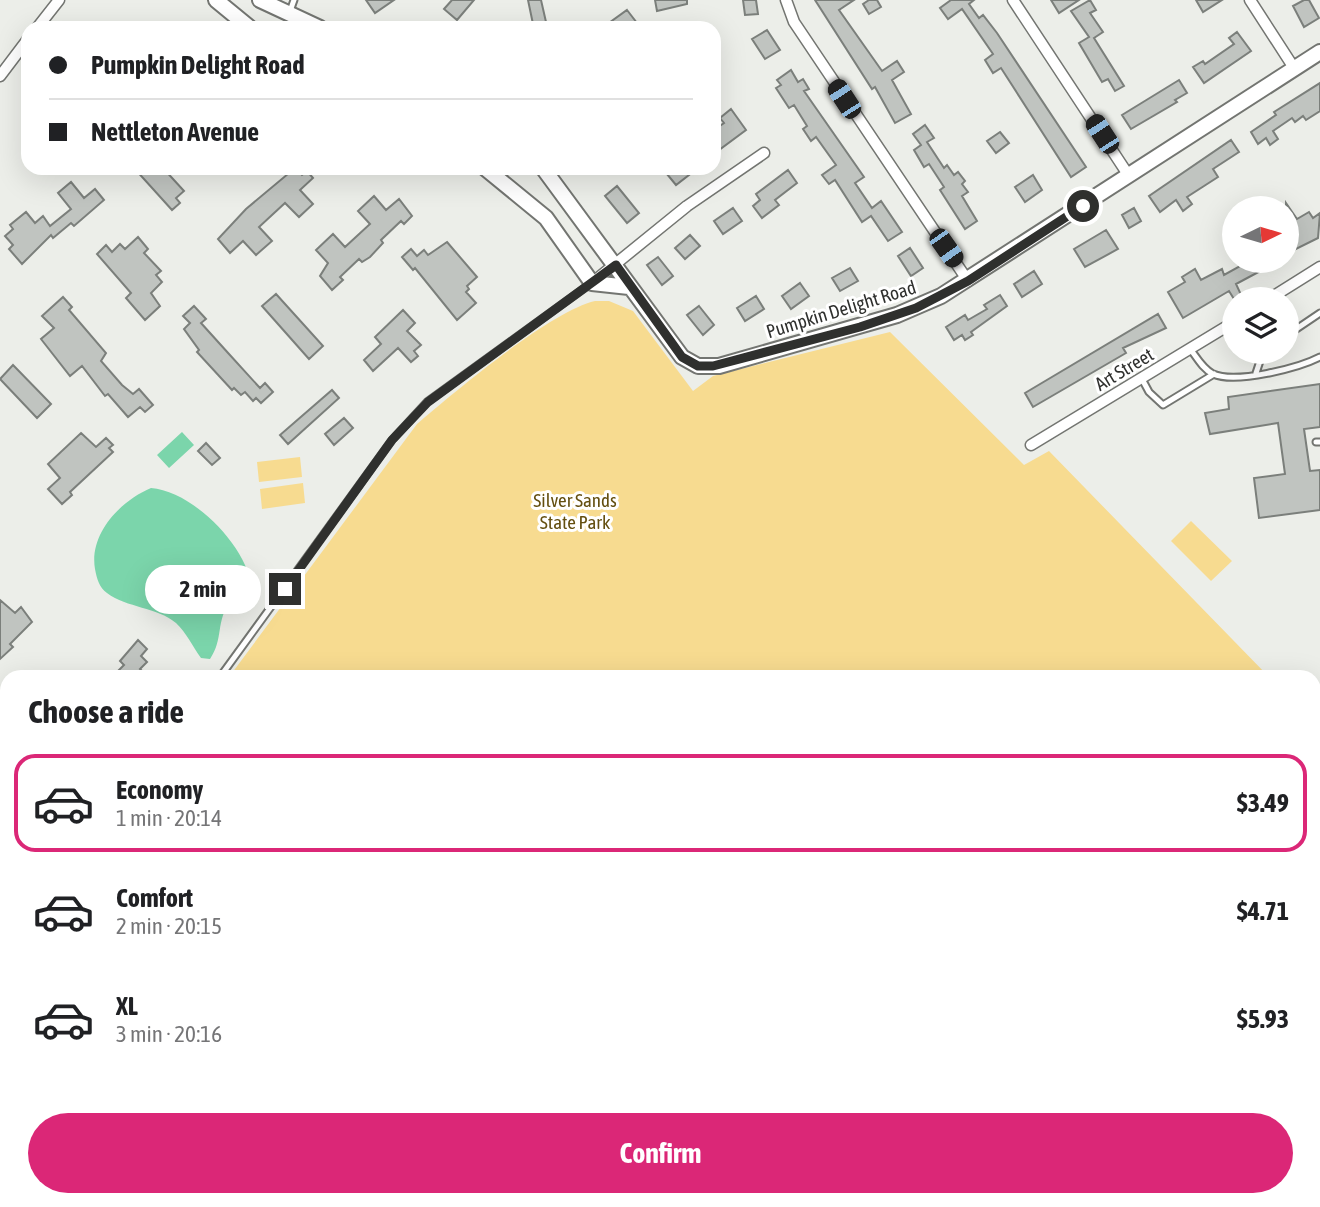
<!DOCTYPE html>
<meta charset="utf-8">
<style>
body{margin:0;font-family:"Asap Condensed",sans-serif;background:#f6f6f6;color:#202124;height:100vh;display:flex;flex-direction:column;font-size:26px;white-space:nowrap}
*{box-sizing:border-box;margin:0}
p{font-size:23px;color:#757577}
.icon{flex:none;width:38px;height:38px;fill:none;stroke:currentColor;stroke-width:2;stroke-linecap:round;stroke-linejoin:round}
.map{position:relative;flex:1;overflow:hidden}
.sheet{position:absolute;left:0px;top:670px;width:1321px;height:537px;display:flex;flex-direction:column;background:#fff;border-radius:21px 21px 0 0;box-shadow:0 7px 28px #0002}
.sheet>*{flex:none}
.hud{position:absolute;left:21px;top:21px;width:700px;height:154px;border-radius:21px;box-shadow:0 7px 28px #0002;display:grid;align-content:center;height:154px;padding:0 28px;background:#fff}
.needle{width:46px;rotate:85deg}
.tools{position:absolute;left:1222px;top:196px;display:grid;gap:14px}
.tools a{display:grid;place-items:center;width:77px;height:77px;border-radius:50%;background:#fff;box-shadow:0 7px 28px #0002;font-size:35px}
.end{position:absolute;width:32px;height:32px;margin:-16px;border:9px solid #2f302e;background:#fff;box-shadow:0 0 0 4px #fff}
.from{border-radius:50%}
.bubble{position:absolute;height:49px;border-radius:24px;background:#fff;box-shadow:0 7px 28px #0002;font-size:23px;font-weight:700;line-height:49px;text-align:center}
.car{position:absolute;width:21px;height:42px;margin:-21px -10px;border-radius:9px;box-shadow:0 0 5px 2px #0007;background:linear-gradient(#222 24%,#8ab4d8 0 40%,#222 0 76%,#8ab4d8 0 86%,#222 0)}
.hud b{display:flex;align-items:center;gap:24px;height:66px;font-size:26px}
.hud b+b{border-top:2px solid #e0e0e0}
.hud i{width:18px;height:18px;background:#202124}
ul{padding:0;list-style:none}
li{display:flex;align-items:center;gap:21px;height:98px;margin:0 14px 10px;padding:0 14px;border:4px solid transparent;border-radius:21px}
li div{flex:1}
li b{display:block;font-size:26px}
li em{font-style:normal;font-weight:700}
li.selected{border-color:#db2777}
li>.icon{width:63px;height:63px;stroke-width:1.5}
h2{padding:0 28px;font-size:32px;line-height:84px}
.button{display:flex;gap:14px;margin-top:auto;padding:14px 28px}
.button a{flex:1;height:80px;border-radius:42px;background:#db2777;color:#fff;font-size:28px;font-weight:700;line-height:80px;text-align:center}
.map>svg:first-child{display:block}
</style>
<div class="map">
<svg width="1320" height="1207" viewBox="0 0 1320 1207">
<rect width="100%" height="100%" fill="#eceee9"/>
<!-- green -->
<path fill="#f7db90" d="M595,301H609L633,311L693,391L713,376L890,332L1024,465L1049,451L1269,677H229L417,424C454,392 551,311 595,301Z
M300,457L302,477L259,482L257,462Z
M303,483L305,503L262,509L260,489Z
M1191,521L1232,561L1211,581L1171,541Z
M1314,725L1320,731V1207H0V856L7,872V1200H1314Z"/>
<!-- water -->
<path fill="#7bd5ab" d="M182,432L194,445L169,468L157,455Z
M151,488C194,491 252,551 252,593L242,600H231C215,622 224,638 210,659L201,658C193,647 186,632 176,623C157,607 127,608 107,593C99,587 97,579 95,569C89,534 120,501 151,488Z"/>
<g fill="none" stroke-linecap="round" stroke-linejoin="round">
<!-- stream -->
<path stroke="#7bd5ab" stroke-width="3.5" d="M0,1017L7,1005"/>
</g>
<!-- building -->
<path fill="#c0c4c0" stroke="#7b7f7b" stroke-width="2" d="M366,0H394L375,13Z
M452,0H474L457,20L444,9Z
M528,0H541L546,22L533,24Z
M655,0H687V4L657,11Z
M743,0H756L758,14L745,15Z
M815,0H854L839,10L882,71L897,61L904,72L892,80L911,114L895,123L875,87L872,89Z
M869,0H877L881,7L869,14L863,4Z
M951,0H974L969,4L979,18L983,15L997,33L1086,167L1071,177L1001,68L993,73L985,60L993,54L962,9L948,19L940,8Z
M1051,0H1079L1059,13Z
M1090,0L1096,10L1090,13L1103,32L1094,38L1124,86L1115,91L1108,79L1102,82L1079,43L1089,37L1071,11Z
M1196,0H1222L1203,12Z
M1304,0H1309L1319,18L1304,27L1293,6Z
M627,10L637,23L630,28H602Z
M767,30L780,50L765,59L752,39Z
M1237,32L1251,51L1204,83L1193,67L1203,61L1205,64L1234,44L1229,38Z
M791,70L798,82L803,79L809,89L804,91L864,177L855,183L872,208L881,201L902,232L888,241L871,216L862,222L835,180L829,184L822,175L836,165L816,137L811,141L803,129L807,126L794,105L789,108L776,88L781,85L777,80Z
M1179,80L1187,93L1175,100L1177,102L1131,129L1122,115Z
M1320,83V111L1306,120L1303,116L1295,122L1292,118L1273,131L1278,139L1270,145L1266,138L1258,144L1251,132L1276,115L1274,112Z
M731,109L746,130L719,150L714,143V130L724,123L720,118Z
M925,125L934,138L927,142L944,168L947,165L954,175L958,172L965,181L962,184L968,192L962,196L977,221L965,229L940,190L944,187L929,164L924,167L914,150L921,145L913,134Z
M1000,132L1009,143L996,153L987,141Z
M1231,140L1239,152L1213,169L1218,177L1187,197L1192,204L1183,211L1176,200L1160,212L1149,196Z
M134,168H163L184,191L176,198L180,203L172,210Z
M295,168L302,175L307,171L313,178L300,190L313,204L299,217L285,203L259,227L272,241L256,255L243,241L230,253L218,239L246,209Z
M662,168H698L676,185Z
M788,170L797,183L775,200L779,205L762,218L753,206L760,200L756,194Z
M1033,175L1042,190L1025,202L1015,187Z
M71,182L84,198L95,189L104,200L74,226L71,223L53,238L51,235L22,264L9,249L13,245L5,236L13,229L10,225L26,212L35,223L43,216L50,226L71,209L58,193Z
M617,186L639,213L627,223L605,196Z
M374,196L386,210L399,199L412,216L404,224L401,221L381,240L383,243L370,257L362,262L359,259L340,277L343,280L332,290L320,276L328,263L316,250L333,234L345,247L370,224L358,211Z
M1286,203L1297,219L1309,212L1313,218L1320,213L1318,238L1286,254Z
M733,208L742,221L723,234L714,221Z
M1134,208L1141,221L1129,228L1122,215Z
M1106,230L1118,249L1085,267L1074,249Z
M690,235L700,246L685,259L675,248Z
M138,237L148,249L144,253L161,271L156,275L162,282L151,293L160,306L145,320L126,298L131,293L97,254L106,245L112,252L120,244L125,249Z
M447,242L477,277L467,286L469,289L466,292L476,303L457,320L415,268L413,270L402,257L411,249L417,256L424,250L428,255Z
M910,248L923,268L911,276L898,256Z
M658,257L673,276L662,285L647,265Z
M1242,261H1279L1236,284L1243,299H1234L1229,291L1183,318L1168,292L1185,282L1182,277L1195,269L1201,280L1222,269L1224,275L1244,264Z
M850,268L858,281L840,291L832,278Z
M1034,271L1042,284L1022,297L1014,284Z
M800,283L809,296L791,309L782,296Z
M276,294L323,346L309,359L262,306Z
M1000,295L1007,306L971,332L973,335L965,340L962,335L954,340L946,327L965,315L968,320L987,309L984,305Z
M756,296L764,309L745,321L737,308Z
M63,297L72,307L69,310L106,353L101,361L122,385L133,394L139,389L153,405L145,412L140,407L128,417L108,394L105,396L82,366L70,376L41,339L54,328L42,316Z
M194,306L206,319L201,323L229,354L260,388L265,383L273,392L261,403L256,398L253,401L245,392L241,395L234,388L232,390L197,352L199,350L184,329L190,323L183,316Z
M699,306L714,325L703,335L687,315Z
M403,310L415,323L407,331L421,345L414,351L418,356L411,362L398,348L373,371L364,360L381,344L375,337Z
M1158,314L1166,328L1123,348L1126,353L1033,407L1025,393Z
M13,365L51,404L37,418L0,379Z
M1320,384V427L1304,429L1310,471L1320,470V510L1259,518L1254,478L1285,474L1278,423L1210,434L1205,413L1229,409L1228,397Z
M332,390L339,398L288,444L280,435Z
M344,418L353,428L334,445L325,434Z
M81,433L96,447L106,438L113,445L109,448L113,452L70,492L72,495L62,504L48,489L60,478L48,464Z
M206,443L220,458L212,465L198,451Z
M0,600L15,613L21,607L32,622L10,644L13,647L0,659Z
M138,640L147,649L141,656L147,662L140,669L148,677H112L124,665L120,661Z"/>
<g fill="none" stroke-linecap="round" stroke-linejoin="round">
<!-- lane casing -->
<g stroke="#737571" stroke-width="9">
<path id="lane" d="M289,14L294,0
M1286,336L1320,313
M1191,350C1197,358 1203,369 1213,374C1236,384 1299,368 1320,357
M1256,373L1263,352
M1142,379L1149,392L1163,405L1214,374
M1316,442H1320
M220,677L392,440L427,402L590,284
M0,974L7,964
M439,1200L440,1207"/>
</g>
<!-- street casing -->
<g stroke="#737571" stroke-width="13">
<path id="street" d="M786,0L794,22L968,281
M1013,0L1129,176
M1250,0L1294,68
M37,28L59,0
M0,76L28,39
M592,283L687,206L764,153
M1269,299L1320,267
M1031,445L1234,322"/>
</g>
<!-- secondary casing -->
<g stroke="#737571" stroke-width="18">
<path id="secondary" d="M216,0L250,28
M260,0L320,28
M485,168L546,218L592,283L629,287
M543,168L682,357L698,366H719L897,315L941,296L1320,52"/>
</g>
<!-- path -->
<path stroke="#a0a29e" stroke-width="2.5" stroke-dasharray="3.5 3.5" stroke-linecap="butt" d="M111,1207L115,1200
M978,1207L987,1200"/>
<!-- lane -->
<use href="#lane" stroke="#fff" stroke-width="5"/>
<!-- street -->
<use href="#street" stroke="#fff" stroke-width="10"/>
<!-- secondary -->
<use href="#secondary" stroke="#fff" stroke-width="14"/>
</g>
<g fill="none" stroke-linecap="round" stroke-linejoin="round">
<!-- route -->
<path stroke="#2f302e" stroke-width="9" d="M285,589L392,440L428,402L616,265L682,357L698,366H713L860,327L916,308L968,281L1083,206"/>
</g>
<g text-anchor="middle" stroke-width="6" stroke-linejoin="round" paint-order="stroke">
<!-- street labels -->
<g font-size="19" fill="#2f302e" stroke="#fff">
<text transform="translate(841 309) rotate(-17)" y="7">Pumpkin Delight Road</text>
<text transform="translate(1124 369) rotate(-31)" y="7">Art Street</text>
</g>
<!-- park labels -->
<g font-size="19" fill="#644f10" stroke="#fff">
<text x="575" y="507">Silver Sands<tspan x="575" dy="22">State Park</tspan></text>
</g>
</g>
</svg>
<div class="tools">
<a><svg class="needle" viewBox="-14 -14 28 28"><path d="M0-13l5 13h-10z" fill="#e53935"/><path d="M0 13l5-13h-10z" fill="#757577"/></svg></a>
<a><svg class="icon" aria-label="layers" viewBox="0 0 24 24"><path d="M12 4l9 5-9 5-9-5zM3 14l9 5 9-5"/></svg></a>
</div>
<i class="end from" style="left:1083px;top:206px"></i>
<i class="end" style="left:285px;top:589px"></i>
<div class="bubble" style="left:145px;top:565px;width:116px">2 min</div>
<i class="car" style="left:844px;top:99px;rotate:327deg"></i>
<i class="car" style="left:1102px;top:134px;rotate:327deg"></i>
<i class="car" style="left:946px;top:248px;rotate:145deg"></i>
<div class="hud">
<b><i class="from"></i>Pumpkin Delight Road</b>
<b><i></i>Nettleton Avenue</b>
</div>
<section class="sheet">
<h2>Choose a ride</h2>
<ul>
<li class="selected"><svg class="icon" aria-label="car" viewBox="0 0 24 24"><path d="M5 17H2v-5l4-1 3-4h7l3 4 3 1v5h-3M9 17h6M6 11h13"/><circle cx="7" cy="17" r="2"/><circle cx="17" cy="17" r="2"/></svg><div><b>Economy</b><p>1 min · 20:14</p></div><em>$3.49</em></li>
<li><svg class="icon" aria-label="car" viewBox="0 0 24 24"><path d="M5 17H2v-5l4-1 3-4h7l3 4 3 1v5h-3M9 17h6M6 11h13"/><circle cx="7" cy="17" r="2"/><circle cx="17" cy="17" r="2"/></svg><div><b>Comfort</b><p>2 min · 20:15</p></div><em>$4.71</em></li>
<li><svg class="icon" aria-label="car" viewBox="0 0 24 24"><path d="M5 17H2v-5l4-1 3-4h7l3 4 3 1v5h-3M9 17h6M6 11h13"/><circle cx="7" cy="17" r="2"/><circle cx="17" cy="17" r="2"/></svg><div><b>XL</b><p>3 min · 20:16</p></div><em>$5.93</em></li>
</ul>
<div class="button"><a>Confirm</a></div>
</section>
</div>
